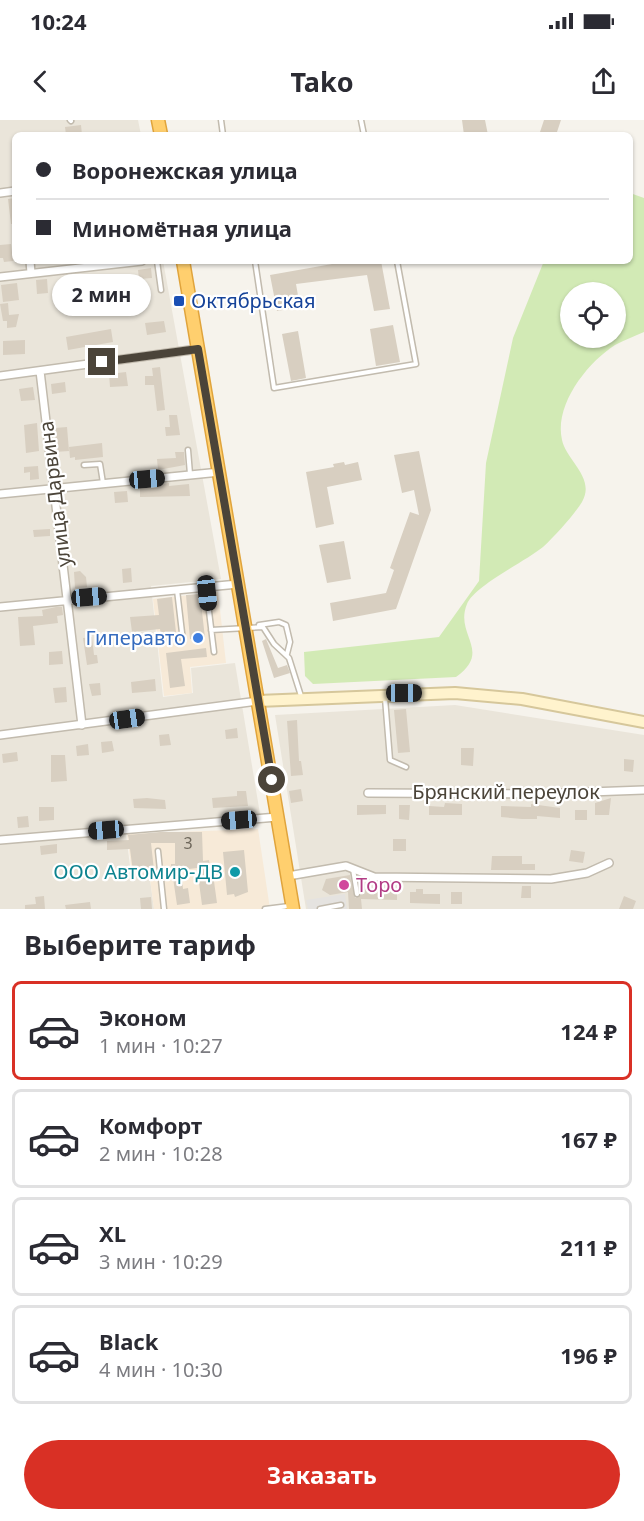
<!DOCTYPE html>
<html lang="ru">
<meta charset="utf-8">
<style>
body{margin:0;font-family:"Noto Sans",sans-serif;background:#f7f7f7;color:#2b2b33;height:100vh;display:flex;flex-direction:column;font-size:22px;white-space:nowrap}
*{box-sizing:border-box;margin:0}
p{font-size:20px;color:#7c7c81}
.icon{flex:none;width:33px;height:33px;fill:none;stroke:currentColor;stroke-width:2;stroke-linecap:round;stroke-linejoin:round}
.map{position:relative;height:789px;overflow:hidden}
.drawer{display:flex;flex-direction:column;background:#fff;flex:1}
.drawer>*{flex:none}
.guide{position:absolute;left:12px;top:12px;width:621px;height:132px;border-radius:9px;box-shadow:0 2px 4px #0004;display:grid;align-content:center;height:132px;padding:0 24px;background:#fff}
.controls{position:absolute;left:560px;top:162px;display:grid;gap:12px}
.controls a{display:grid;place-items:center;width:66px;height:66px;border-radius:50%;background:#fff;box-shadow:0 2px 4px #0004;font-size:30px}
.end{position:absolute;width:27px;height:27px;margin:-14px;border:8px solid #4b4439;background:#fff;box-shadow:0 0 0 3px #fff}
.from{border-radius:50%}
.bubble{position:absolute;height:42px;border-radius:21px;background:#fff;box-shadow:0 2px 4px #0004;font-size:20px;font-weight:700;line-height:42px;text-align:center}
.car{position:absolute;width:18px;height:36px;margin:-18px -9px;border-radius:8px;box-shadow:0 0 4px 2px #0007;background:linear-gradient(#222 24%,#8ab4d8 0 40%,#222 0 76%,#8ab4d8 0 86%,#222 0)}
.guide b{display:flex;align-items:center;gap:21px;height:57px;font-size:22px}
.guide b+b{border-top:2px solid #e1e1e2}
.guide i{width:15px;height:15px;background:#2b2b33}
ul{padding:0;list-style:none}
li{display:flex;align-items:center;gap:18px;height:99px;margin:0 12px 9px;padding:0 12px;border:3px solid #e1e1e2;border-radius:9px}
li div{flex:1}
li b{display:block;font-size:22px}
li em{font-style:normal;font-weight:700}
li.on{border-color:#d93025}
li>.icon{width:54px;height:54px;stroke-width:1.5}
h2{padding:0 24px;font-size:27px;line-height:72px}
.button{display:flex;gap:12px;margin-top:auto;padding:12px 24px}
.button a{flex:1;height:69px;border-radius:36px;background:#d93025;color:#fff;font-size:24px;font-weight:700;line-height:69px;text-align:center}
.status{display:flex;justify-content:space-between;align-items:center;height:42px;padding:0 30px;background:#fff;direction:ltr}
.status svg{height:16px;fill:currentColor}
header{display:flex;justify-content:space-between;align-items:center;height:78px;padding:0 24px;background:#fff;font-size:27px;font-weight:700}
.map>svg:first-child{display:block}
</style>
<div class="status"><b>10:24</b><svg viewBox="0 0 49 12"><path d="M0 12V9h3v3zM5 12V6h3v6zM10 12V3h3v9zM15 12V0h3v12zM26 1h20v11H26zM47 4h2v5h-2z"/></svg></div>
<header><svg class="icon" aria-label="back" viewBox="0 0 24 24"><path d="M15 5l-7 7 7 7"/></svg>Tako<svg class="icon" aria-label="share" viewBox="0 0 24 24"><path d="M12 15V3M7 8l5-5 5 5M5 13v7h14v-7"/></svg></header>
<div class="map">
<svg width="644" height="789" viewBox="0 0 644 789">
<rect width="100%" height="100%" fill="#f6f3ec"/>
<!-- residential -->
<path fill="#eae5da" d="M0,0H138L141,15H15V141H163L221,459L151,466L163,577L193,573L191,548L235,543L260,694L125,706L131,754L149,752L154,789H0Z
M455,585L644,615V789H306L275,595Z"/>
<!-- commercial -->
<path fill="#f7ead8" d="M218,472L226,543L190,547L192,573L164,576L153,479Z
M258,709L270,789H154L149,751L132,753L127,714Z"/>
<!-- green -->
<path fill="#d2eab5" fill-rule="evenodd" d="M630,73L644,78V212C635,216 624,220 615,225C587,243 554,285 562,320C566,340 596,358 582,382C573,396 556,415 543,427C526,441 474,466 467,484C454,515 493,531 456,557L313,564L305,556L304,532L439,517L479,461L486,343L513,218L544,141H630ZM570,172H615V218H570Z"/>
<!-- parking -->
<path fill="#e5e3e0" d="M345,774L347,789H308L306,780Z"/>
<!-- building -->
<path fill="#d8cfc1" d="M462,0H485L488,15H464Z
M544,0H561L556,15H539Z
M81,5L82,15H66L65,7Z
M15,78V104H11L8,79Z
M11,124L13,141L4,142L3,138H0V125Z
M349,141H381L390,189L374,191L367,155L296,164L300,187L277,191L270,155Z
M151,148L152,158L139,159L138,150Z
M47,159L48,173L37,174L36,160Z
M82,159L83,173L65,174L64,160Z
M17,163L19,180L3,182L1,165Z
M104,165L106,177L91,179L89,167Z
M8,183L9,195L19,194L16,207L7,208V201H3L0,184Z
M164,201L166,212L147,215L145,203Z
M393,205L400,242L376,246L370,209Z
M111,209L113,222L68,230L66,217Z
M298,211L306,258L291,261L282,214Z
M25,220V234L3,235V221Z
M160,247L165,290L157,291L154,265H145V256H153L152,248Z
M126,252L128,266L110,267L109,254Z
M65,262L66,272L52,274L51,264Z
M33,267L35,280L21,281L19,269Z
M169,295H177L180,315L166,316L165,307H170Z
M37,303L39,331L26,333L24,305Z
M67,307L69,331L55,332V308Z
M102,323L103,337L75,340V337L70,338L69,327Z
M419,331L431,390L396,489L333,501L330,483L386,473L394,450L390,448L410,392L419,395L414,370L402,373L394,335Z
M175,332H184L185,345L158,350L157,339L176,338Z
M344,342L345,345L358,342L362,360L327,367L334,404L316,408L306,352L334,347L333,344Z
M38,346L39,359L30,360V352L24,353V347Z
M169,363V366L189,364L190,376L140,377V366Z
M127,371L128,382L115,383L114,372Z
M50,409V416L34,417L33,410Z
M344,421L351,459L327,463L319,425Z
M131,448L132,462L123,463L122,449Z
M80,451L86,457L87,467L75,468L74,452Z
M200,474L205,518L190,519L186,475Z
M172,477L177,521L162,522L160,509L132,512L130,497L159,495L157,479Z
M56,487H62L63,495L57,496L58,503L33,506L35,525L20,526L18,497L43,496L42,490Z
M92,517L94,535H97L98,543L87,545L83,518Z
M266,519L278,548L287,545L290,553L274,558L262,521Z
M206,528L207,537L181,539L185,566L170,568L166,533Z
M62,531L63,544L49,545V532Z
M155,559L156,571L132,573L131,562Z
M100,563L101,575L92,576L89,564Z
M66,567L67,582L55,583L53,568Z
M406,589L410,632L398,633L394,590Z
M297,600L299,641H301L303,655L291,656L287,601Z
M237,608L238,618L226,619L225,610Z
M169,614L171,625L160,626L159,615Z
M112,621L114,631L102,633L101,622Z
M88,624L89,635L77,636L76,626Z
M461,628H474L473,646L461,645Z
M17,632L18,641L3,643L2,634Z
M51,635H65L67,661L51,662Z
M624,639L634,640L633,652L624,651Z
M301,669L303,681L291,683L289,671Z
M237,671H246L248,686L213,688L212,678L237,676Z
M147,678L165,680L166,689L134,688L133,679Z
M611,678L609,695H595V683Z
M445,683L462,684V695H429V686L444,687Z
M531,684L560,688V698L537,696V699H522L501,697V686L531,687Z
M357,685H386V694L357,695Z
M399,685H410L409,700L399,699Z
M39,687H54V700L39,701Z
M575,690H587V700H575Z
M28,696L29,707L18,708L17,697Z
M160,712H202L203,741L209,740L210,747H212L217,783L202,785L197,748L181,750L183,769L188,768L190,783L177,785L173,758L169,759L168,751H171V744H175V723H151L154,750L133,752L130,729L107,730V721L129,720L128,715Z
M393,719H406V731H393Z
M57,724V733L41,735L40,726Z
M244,730L248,772L235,777L234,774L227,775L223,732Z
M571,730L585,732L583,743L569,741Z
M492,736H522V744H535V750H491Z
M350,755L355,778L361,775L359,759H364L366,769L397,772V780L361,779L362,789H349L348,772L330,775L322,770L326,759Z
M522,766H531V778H521Z
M416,769H423V774H440V784L410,783V772H416Z
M451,772H462V784H451Z
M44,776L45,789H25V785L36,784L35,777Z
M624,776L636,781L633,789H619Z
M151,777L152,789H141L140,778Z
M90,782L91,789H66L65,785Z"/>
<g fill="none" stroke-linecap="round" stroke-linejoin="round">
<!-- lane casing -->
<g stroke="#c2bbae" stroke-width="7">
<path id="lane" d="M70,0L71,1
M221,0L223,15
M361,0L364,15
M157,141L161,170
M255,141L274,268L416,244L397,141
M188,330L190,354
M84,345L100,344L103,363
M206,467L214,532
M177,470L183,521
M259,505L279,502L286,505L290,522L287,534
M211,510L263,507L274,524L289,538L301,576
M385,578L390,640L406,647
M158,731L164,789
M353,749L357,774
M265,789L289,786
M320,789L341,785"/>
</g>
<!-- street casing -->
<g stroke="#c2bbae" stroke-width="10">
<path id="street" d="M0,73L15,71
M30,141L31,153
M0,157L142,141
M40,251L82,605
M0,256L198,229
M0,374L220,352
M0,487L238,464
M0,615L258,581
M368,673L535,674L644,670
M0,720L277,697
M288,756L346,746L374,757L551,759L587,753L609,743"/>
</g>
<!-- secondary casing -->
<g stroke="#d6c79b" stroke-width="14">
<path id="secondary" d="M258,581L455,573L522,579L644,602"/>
</g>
<!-- highway casing -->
<g stroke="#e0a43c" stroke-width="15">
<path id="highway" d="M158,0L161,15
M183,141L293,789"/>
</g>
<!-- lane -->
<use href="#lane" stroke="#fff" stroke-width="4"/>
<!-- street -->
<use href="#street" stroke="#fff" stroke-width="7"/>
<!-- secondary -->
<use href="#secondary" stroke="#fff3cd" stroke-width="10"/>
<!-- highway -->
<use href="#highway" stroke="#ffcf6e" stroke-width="12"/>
</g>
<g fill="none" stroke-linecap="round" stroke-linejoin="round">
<!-- route -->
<path stroke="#4b4439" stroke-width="8" d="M102,242L198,229L272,660"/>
</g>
<!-- markers -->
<rect fill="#1a4fb4" stroke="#fff" stroke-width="2" x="173" y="175" width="12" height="12" rx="3"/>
<circle fill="#3f7fe0" stroke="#fff" stroke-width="2" cx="198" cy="518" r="6"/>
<circle fill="#0f9aa8" stroke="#fff" stroke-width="2" cx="235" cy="752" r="6"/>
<circle fill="#d1479c" stroke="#fff" stroke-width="2" cx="344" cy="765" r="6"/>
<g text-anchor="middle" stroke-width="4.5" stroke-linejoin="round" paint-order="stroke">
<!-- number labels -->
<g font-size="16" fill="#6e675b">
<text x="188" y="729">3</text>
</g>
<!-- transit labels -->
<g font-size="20" fill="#164399" stroke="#fff" text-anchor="start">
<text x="191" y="188">Октябрьская</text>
</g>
<!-- street labels -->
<g font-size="20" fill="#4b4439" stroke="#fff">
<text transform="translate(55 374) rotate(-97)" y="7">улица Дарвина</text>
<text x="506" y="679">Брянский переулок</text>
</g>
<!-- shop labels -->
<g font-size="20" fill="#366cbe" stroke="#fff" text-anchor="end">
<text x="186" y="525">Гиперавто</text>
</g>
<!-- culture labels -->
<g font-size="20" fill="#0d838f" stroke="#fff" text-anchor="end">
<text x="223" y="759">ООО Автомир-ДВ</text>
</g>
<!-- hotel labels -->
<g font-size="20" fill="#b23c85" stroke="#fff" text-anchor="start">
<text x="356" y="772">Торо</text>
</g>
</g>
</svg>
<div class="controls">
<a><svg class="icon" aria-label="locate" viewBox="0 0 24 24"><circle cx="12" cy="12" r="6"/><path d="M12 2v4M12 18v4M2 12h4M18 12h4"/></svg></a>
</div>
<i class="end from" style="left:272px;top:660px"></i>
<i class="end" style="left:102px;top:242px"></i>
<div class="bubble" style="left:52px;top:154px;width:99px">2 мин</div>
<i class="car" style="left:147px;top:359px;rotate:85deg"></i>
<i class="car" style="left:207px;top:473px;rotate:174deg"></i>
<i class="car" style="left:89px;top:477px;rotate:85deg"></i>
<i class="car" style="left:404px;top:573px;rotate:90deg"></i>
<i class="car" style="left:127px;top:599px;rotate:82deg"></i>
<i class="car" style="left:239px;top:700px;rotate:265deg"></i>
<i class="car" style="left:106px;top:710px;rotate:265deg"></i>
<div class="guide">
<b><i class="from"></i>Воронежская улица</b>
<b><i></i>Миномётная улица</b>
</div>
</div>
<section class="drawer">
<h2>Выберите тариф</h2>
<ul>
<li class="on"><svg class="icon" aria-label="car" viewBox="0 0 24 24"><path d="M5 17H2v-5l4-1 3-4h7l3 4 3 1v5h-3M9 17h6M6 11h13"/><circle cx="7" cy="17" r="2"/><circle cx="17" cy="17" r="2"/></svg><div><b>Эконом</b><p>1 мин · 10:27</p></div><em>124 ₽</em></li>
<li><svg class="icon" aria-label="car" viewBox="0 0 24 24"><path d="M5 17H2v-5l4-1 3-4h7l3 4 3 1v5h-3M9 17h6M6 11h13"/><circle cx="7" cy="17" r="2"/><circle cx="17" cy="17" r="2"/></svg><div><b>Комфорт</b><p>2 мин · 10:28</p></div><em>167 ₽</em></li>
<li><svg class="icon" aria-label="car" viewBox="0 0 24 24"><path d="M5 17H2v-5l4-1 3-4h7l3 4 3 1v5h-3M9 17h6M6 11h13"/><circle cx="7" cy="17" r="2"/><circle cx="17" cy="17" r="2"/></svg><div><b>XL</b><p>3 мин · 10:29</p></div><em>211 ₽</em></li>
<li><svg class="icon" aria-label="car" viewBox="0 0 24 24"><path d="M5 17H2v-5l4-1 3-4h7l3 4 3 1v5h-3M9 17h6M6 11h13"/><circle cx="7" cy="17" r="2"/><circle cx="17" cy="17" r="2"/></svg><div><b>Black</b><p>4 мин · 10:30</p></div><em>196 ₽</em></li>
</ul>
<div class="button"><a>Заказать</a></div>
</section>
